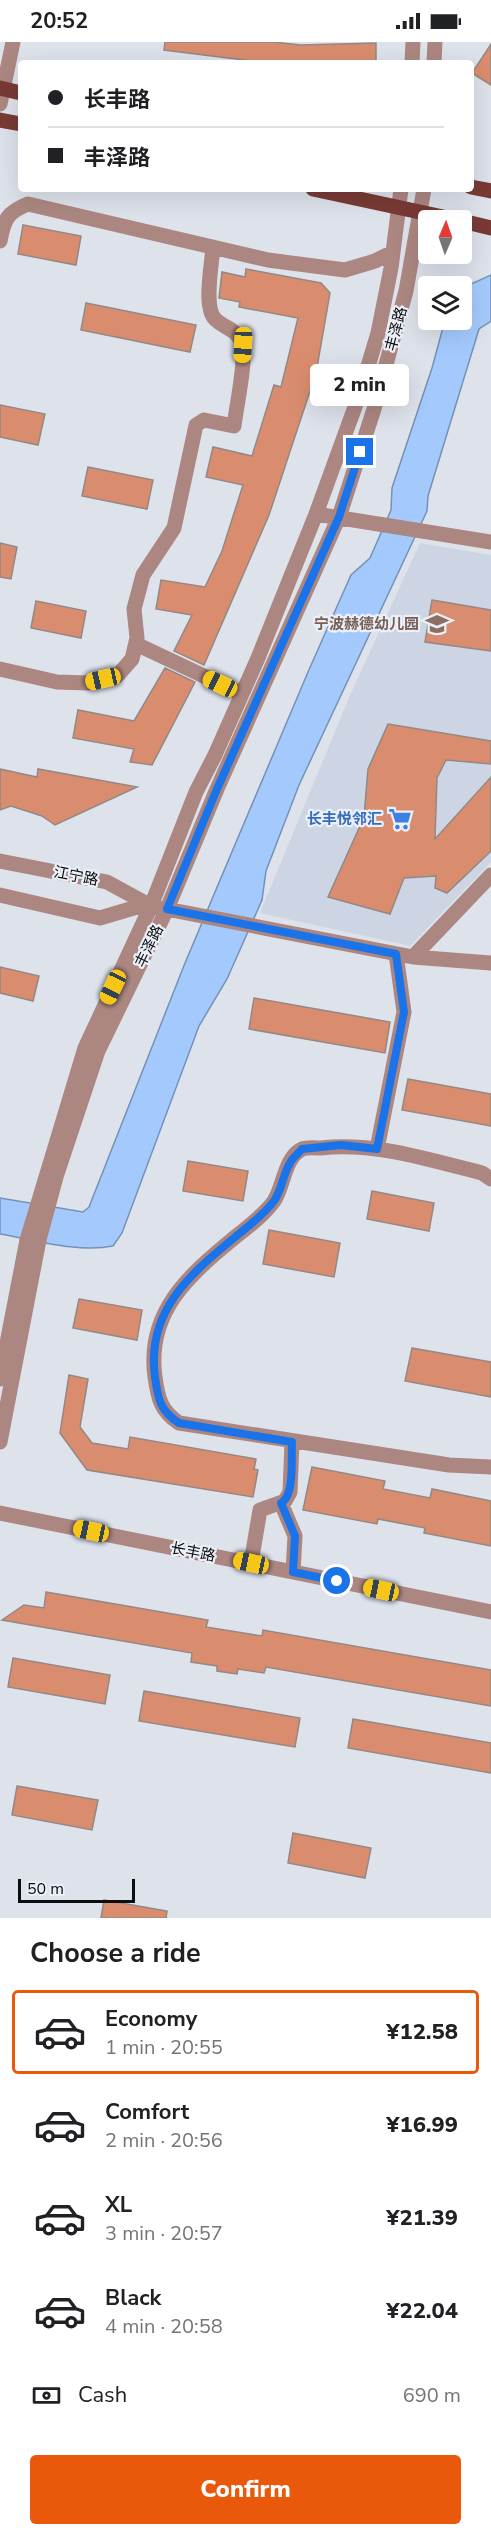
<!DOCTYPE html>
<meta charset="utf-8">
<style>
body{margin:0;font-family:"Nunito Sans","Noto Sans SC",sans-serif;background:#f6f6f6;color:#202124;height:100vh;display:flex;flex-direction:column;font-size:22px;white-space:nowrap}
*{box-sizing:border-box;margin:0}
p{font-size:20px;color:#757577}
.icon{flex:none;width:33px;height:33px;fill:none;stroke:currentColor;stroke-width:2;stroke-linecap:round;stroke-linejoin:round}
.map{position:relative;height:1876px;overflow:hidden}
.sheet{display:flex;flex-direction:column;background:#fff;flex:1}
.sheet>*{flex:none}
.banner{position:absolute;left:18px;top:18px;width:456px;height:132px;border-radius:6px;box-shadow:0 6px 24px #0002;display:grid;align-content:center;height:132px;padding:0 30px;background:#fff}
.needle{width:39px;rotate:2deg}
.controls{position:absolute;left:418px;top:168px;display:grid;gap:12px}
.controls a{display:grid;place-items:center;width:54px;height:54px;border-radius:6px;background:#fff;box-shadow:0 6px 24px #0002;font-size:30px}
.scale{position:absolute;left:18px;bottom:15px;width:117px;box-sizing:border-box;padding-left:6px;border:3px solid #0c0d10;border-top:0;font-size:16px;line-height:21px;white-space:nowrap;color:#0c0d10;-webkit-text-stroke:4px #ebf0f8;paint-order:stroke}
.end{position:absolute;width:27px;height:27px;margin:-14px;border:8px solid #1a73e8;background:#fff;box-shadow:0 0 0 3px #fff}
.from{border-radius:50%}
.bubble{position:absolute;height:42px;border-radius:6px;background:#fff;box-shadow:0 6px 24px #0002;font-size:20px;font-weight:800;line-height:42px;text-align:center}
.car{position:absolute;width:18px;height:36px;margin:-18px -9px;border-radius:8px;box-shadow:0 0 4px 2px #0007;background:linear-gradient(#f5c518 24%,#345 0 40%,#f5c518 0 76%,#345 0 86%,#f5c518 0)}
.banner b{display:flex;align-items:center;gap:21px;height:57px;font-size:22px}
.banner b+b{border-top:2px solid #e0e0e0}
.banner i{width:15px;height:15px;background:#202124}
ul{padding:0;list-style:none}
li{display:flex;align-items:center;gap:18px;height:84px;margin:0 12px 9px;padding:0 18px;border:3px solid transparent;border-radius:6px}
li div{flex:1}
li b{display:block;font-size:22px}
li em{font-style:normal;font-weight:800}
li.active{border-color:#ea580c}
li>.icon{width:54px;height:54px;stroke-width:1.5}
h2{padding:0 30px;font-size:27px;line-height:72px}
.pay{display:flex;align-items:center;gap:15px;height:66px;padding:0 30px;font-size:22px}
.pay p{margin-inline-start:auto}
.action{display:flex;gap:12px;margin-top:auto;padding:12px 30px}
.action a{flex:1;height:69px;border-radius:6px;background:#ea580c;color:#fff;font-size:24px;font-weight:800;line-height:69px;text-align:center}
.status{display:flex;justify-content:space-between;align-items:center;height:42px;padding:0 30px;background:#fff;direction:ltr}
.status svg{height:16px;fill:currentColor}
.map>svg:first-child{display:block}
</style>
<div class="status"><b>20:52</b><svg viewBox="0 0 49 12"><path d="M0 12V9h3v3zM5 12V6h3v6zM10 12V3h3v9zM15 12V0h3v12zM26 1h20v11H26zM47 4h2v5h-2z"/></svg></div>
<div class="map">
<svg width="491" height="1876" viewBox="0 0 491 1876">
<rect width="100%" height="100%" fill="#dee2eb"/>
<!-- built -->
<path fill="#cdd5e4" d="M420,501L491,513V820L410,904L260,871L351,651Z"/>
<!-- water -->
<path fill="#a4cafd" stroke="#7691b6" stroke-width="1.5" d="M491,233V279L479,287L428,454L427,469L299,743L266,829L262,858L227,937L199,984L122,1191L113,1204C77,1211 36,1198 0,1192V1156L83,1170L89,1165L185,921L308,630L351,533L370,516L391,468L392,446L432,326L445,278H462V246Z"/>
<!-- building -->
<path fill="#da8d6e" stroke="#928885" stroke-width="1.5" d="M165,0H273L301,3L376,1V21H267L164,8Z
M491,2V43L472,31Z
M23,183L81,194L76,223L18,212Z
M246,227L321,241L330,251L316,331L269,473L204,623L174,609L192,573L156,567L161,538L205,545L222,509L243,443L206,435L213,405L252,414L274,343L281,345L298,276L239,265L240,260L219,256L222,230L245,235Z
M86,261L196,283L190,310L81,288Z
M0,363L45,372L38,403L0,395Z
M88,425L153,438L147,467L82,454Z
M0,501L17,505L11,537L0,535Z
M432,558L491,568V609L425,600Z
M36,559L86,569L81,596L31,586Z
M165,626L195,640L152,723L130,720L134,707L73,696L78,668L134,679Z
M388,682L491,699V722L446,718L437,736L435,797L491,735V809L447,851L435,846L436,834L404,836L390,872L328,855L364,775L368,727Z
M0,727L37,735L38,727L137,745L55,783L42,774L11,764L0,768Z
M0,925L39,934L33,959L0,951Z
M254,956L390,980L385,1011L249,987Z
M408,1037L491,1052V1084L402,1068Z
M188,1119L248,1129L243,1159L183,1149Z
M372,1149L434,1161L429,1189L367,1177Z
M269,1188L340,1201L334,1235L263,1222Z
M79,1257L142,1268L137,1298L73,1286Z
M412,1306L491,1320V1355L405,1339Z
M69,1333L88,1337L80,1385L92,1401L128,1407L130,1395L256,1417L254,1427L258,1428L253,1455L87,1428L60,1391Z
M312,1425L385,1439L383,1447L430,1456L432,1447L491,1459V1504L424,1491L425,1486L378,1477L377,1482L303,1468Z
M46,1550L208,1578L206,1585L262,1594L263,1588L491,1628V1664L266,1625L264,1631L238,1627L237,1632L217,1629V1624L191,1620L192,1611L2,1578L24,1563L44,1566Z
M13,1616L110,1633L105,1662L8,1645Z
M144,1649L300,1676L295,1705L139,1679Z
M353,1677L491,1701V1731L348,1706Z
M17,1744L98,1758L92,1788L12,1773Z
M293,1791L371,1806L365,1836L288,1821Z
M104,1858L167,1869L166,1876H101Z"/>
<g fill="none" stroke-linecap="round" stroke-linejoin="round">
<!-- minor -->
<path stroke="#ac8782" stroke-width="15" d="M412,21L413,0
M434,21L435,0
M0,62L13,0
M0,199C4,178 7,170 28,162L268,218L345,228L375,219L393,210
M316,472L491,500
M136,602L242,652
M0,627L57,640L88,641L117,634L132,617L137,596L134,567L143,533L174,486L196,383L204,378L234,384C236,366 247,317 242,301C236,286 225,287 215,277C203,265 212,222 213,205
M0,819L107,840L151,864L413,915L491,921
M0,853L100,876L147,862
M413,915L491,833
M377,1107L404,970L396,912
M491,1137L482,1131C429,1118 376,1100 321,1106C315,1106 307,1105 302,1107C284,1116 284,1144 274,1159C264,1173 248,1185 234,1196C189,1233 146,1270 155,1335C158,1357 161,1369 179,1381L449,1423L491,1425
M0,1337L27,1198L85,1006L151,864L196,750L215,713L258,616L316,472L360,351L378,291L391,226L401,147
M0,1400L39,1198L56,1135L98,1009L167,867L217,747L339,475L374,367L406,249L424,147
M281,1461L295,1494L293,1530
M0,1471L491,1570
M251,1521L260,1468L285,1459L290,1450L292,1400"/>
<!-- major -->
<path stroke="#793a35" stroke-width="15" d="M0,46L21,51
M0,78L21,82
M471,145L491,149
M313,147L457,178
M462,179L491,186"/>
</g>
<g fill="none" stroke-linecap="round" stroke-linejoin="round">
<!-- route -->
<path stroke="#1a73e8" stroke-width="8" d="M337,1539L293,1530L295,1494L281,1461C295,1454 291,1415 292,1400L179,1381C160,1369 158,1357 155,1335C146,1270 189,1233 234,1196C247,1185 264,1173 274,1159C282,1148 283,1132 290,1121C292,1116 298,1112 302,1107L341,1103L377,1107L404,970L396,912L167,867L217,747L339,475L360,410"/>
</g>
<!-- icons -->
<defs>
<g id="school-bare" transform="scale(1.8)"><path d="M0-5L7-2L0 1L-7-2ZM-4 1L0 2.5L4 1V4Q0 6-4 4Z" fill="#8d6e63" stroke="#ebf0f8" stroke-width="2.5" paint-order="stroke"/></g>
<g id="supermarket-bare" transform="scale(1.8)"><path d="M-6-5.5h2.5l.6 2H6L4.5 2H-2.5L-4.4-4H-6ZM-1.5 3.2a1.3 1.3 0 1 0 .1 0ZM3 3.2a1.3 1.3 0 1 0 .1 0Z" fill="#3f7fe0" stroke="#ebf0f8" stroke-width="2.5" paint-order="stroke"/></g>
</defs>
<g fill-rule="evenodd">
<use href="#school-bare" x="437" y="582"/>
<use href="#supermarket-bare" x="400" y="777"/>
</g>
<g text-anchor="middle" stroke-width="4.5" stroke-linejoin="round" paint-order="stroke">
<!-- street labels -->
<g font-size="15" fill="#0c0d10" stroke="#ebf0f8">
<text transform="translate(396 287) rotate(-75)" y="5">丰泽路</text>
<text transform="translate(76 834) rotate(11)" y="5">江宁路</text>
<text transform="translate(149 904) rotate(-64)" y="5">丰泽路</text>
<text transform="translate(193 1510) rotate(11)" y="5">长丰路</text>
</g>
<!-- education labels -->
<g font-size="15" font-weight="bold" fill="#785e54" stroke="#ebf0f8" text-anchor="end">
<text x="419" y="587">宁波赫德幼儿园</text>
</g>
<!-- shop labels -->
<g font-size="15" font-weight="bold" fill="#366cbe" stroke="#ebf0f8" text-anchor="end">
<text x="382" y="782">长丰悦邻汇</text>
</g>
</g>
</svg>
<div class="controls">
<a><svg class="needle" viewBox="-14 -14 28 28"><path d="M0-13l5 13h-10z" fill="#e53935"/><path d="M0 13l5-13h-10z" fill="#757577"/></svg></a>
<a><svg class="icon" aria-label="layers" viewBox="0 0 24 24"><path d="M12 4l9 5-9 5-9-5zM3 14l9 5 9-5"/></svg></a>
</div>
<div class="scale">50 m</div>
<i class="end from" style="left:337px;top:1539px"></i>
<i class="end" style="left:360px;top:410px"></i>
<div class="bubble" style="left:310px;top:322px;width:99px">2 min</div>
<i class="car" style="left:243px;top:303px;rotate:183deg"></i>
<i class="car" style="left:103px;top:637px;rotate:257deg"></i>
<i class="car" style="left:220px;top:642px;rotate:295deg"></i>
<i class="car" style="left:113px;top:945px;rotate:205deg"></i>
<i class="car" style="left:91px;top:1489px;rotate:282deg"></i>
<i class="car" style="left:251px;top:1521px;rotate:282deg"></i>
<i class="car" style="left:381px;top:1548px;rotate:282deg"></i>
<div class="banner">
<b><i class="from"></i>长丰路</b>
<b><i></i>丰泽路</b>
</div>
</div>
<section class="sheet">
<h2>Choose a ride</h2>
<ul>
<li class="active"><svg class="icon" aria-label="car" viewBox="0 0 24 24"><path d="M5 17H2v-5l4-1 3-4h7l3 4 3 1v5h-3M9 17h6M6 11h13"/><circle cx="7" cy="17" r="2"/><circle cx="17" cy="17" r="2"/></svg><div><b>Economy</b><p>1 min · 20:55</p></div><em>¥12.58</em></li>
<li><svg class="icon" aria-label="car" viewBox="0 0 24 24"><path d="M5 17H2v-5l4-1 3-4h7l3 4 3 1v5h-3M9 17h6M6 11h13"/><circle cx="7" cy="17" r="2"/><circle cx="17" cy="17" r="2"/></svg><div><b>Comfort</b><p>2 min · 20:56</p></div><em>¥16.99</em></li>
<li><svg class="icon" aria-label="car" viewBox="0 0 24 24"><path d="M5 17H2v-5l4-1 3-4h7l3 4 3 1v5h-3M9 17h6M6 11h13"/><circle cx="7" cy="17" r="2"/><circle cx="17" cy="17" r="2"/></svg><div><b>XL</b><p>3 min · 20:57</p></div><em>¥21.39</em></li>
<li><svg class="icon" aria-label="car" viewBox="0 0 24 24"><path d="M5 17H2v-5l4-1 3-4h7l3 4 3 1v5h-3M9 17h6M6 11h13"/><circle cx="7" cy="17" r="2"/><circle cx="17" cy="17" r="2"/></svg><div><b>Black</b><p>4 min · 20:58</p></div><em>¥22.04</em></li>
</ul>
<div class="pay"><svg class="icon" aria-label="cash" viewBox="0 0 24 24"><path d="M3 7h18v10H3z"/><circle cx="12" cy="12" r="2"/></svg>Cash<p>690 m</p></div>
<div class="action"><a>Confirm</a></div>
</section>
